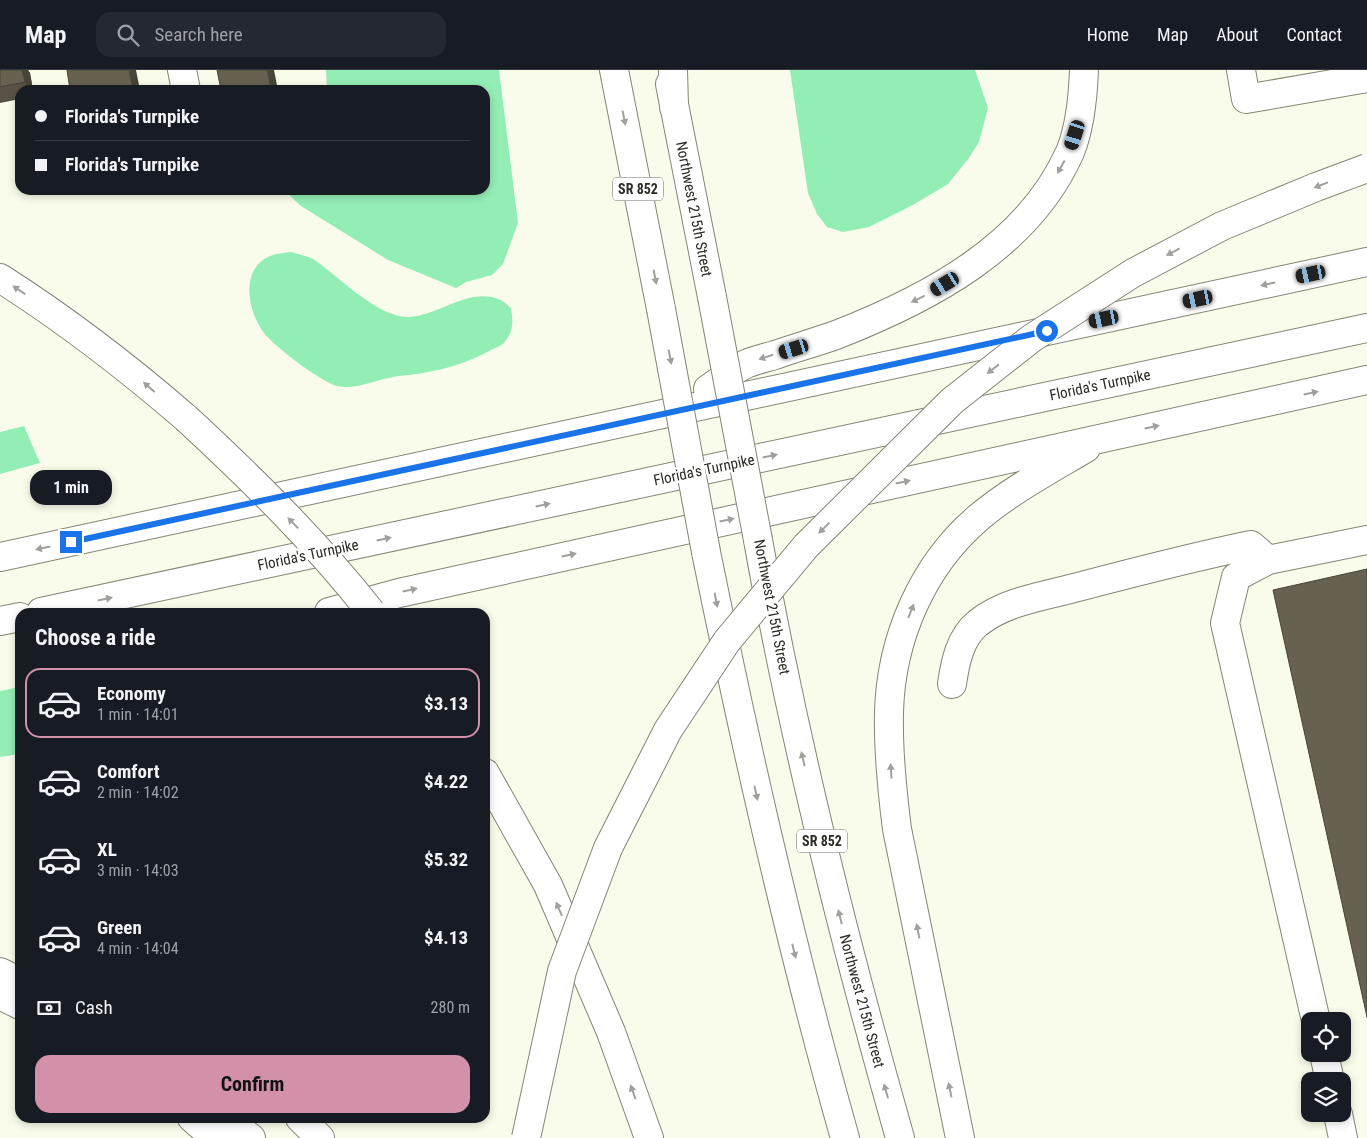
<!DOCTYPE html>
<meta charset="utf-8">
<style>
body{margin:0;font-family:"Roboto Condensed",sans-serif;background:#242831;color:#f1f3f6;height:100vh;display:flex;flex-direction:column;font-size:19px;white-space:nowrap}
*{box-sizing:border-box;margin:0}
p{font-size:16px;color:#9ea1a6}
.icon{flex:none;width:28px;height:28px;fill:none;stroke:currentColor;stroke-width:2;stroke-linecap:round;stroke-linejoin:round}
.map{position:relative;flex:1;overflow:hidden}
.panel{position:absolute;left:15px;top:538px;width:475px;height:515px;display:flex;flex-direction:column;background:#171b24;border-radius:15px;box-shadow:0 2px 8px #0003}
.panel>*{flex:none}
.guide{position:absolute;left:15px;top:15px;width:475px;height:110px;border-radius:15px;box-shadow:0 2px 8px #0003;display:grid;align-content:center;height:110px;padding:0 20px;background:#171b24}
.fabs{position:absolute;left:1301px;top:942px;display:grid;gap:10px}
.fabs a{display:grid;place-items:center;width:50px;height:50px;border-radius:10px;background:#171b24;box-shadow:0 2px 8px #0003;font-size:25px}
.end{position:absolute;width:22px;height:22px;margin:-11px;border:6px solid #1a73e8;background:#fff;box-shadow:0 0 0 2px #fff}
.from{border-radius:50%}
.bubble{position:absolute;height:35px;border-radius:15px;background:#171b24;box-shadow:0 2px 8px #0003;font-size:16px;font-weight:700;line-height:35px;text-align:center}
.car{position:absolute;width:15px;height:30px;margin:-15px -8px;border-radius:6px;box-shadow:0 0 4px 1px #0007;background:linear-gradient(#222 24%,#8ab4d8 0 40%,#222 0 76%,#8ab4d8 0 86%,#222 0)}
.guide b{display:flex;align-items:center;gap:18px;height:48px;font-size:19px}
.guide b+b{border-top:1px solid #363941}
.guide i{width:12px;height:12px;background:#f1f3f6}
ul{padding:0;list-style:none}
li{display:flex;align-items:center;gap:15px;height:70px;margin:0 10px 8px;padding:0 10px;border:2px solid transparent;border-radius:15px}
li div{flex:1}
li b{display:block;font-size:19px}
li em{font-style:normal;font-weight:700}
li.on{border-color:#d290a9}
li>.icon{width:45px;height:45px;stroke-width:1.5}
h2{padding:0 20px;font-size:22px;line-height:60px}
.pay{display:flex;align-items:center;gap:12px;height:55px;padding:0 20px;font-size:19px}
.pay p{margin-inline-start:auto}
.primary-button{display:flex;gap:10px;margin-top:auto;padding:10px 20px}
.primary-button a{flex:1;height:58px;border-radius:15px;background:#d290a9;color:#111;font-size:20px;font-weight:700;line-height:58px;text-align:center}
header{display:flex;align-items:center;gap:30px;box-sizing:border-box;height:70px;padding:0 25px;background:#171b24;border-bottom:1px solid #363941}
header strong{font-size:24px}
nav{display:flex;gap:28px;margin-inline-start:auto;font-size:18px}
.search{width:350px;height:45px;background:#242831;display:flex;align-items:center;gap:12px;box-sizing:border-box;padding:0 18px;border-radius:15px;color:#9ea1a6;font-size:19px}
.map>svg:first-child{display:block}
</style>
<header>
<strong>Map</strong>
<div class="search"><svg class="icon" aria-label="search" viewBox="0 0 24 24"><circle cx="10" cy="10" r="6"/><path d="M15 15l6 6"/></svg>Search here</div>
<nav><a>Home</a><a>Map</a><a>About</a><a>Contact</a></nav>
</header>
<div class="map">
<svg width="1367" height="1068" viewBox="0 0 1367 1068">
<rect width="100%" height="100%" fill="#f9fcea"/>
<!-- water -->
<path fill="#93eeb5" d="M326,0H499L518,153L503,194L492,205L466,212L456,218L388,190L301,136L284,120H485V20H327Z
M790,0H975L988,38L979,72L969,88L948,114L913,135L869,157L843,162L827,157L817,144L808,123Z
M291,182C299,185 310,186 316,191C340,208 380,249 410,247C440,245 468,218 498,229C503,230 507,235 511,238C513,252 514,261 504,273C501,276 495,278 491,280C470,292 446,299 423,303C412,305 400,305 389,308C372,311 355,320 337,316C321,312 274,276 264,263C247,241 239,196 273,185C278,183 286,183 291,182Z
M24,356L40,393L0,404V362Z
M20,617V684L0,687V621Z"/>
<g fill="none" stroke-linecap="round" stroke-linejoin="round">
<!-- minor casing -->
<g stroke="#838575" stroke-width="30">
<path id="minor" d="M182,0L186,20
M1241,0L1246,29L1367,8
M952,614C955,593 960,567 978,553C1005,531 1045,526 1078,517C1135,502 1193,487 1251,475L1268,490
M1316,951L1225,553L1236,507L1268,490L1367,470
M1324,984L1330,1011
M1338,1044L1343,1068"/>
</g>
<!-- major casing -->
<g stroke="#838575" stroke-width="30">
<path id="major" d="M614,0L661,239
M670,14L712,227
M758,470C794,672 844,871 900,1068
M706,482C746,679 790,875 845,1068"/>
</g>
<!-- highway casing -->
<g stroke="#838575" stroke-width="30">
<path id="highway" d="M673,0L674,37
M0,208C66,250 127,297 186,348
M708,319C720,311 733,300 746,294C755,290 765,288 775,285C795,278 816,272 836,265C928,229 1028,177 1070,82C1080,58 1083,26 1084,0
M0,487L1367,192
M41,542L1367,258
M329,542L399,523L1367,310
M0,551L20,547
M485,703L548,815L611,962L649,1068
M0,902L20,912
M0,925L20,935
M192,1048L215,1068
M224,1048L251,1068
M300,1048L320,1068
M960,1068L897,759C892,720 888,681 889,642C891,569 922,496 978,448C1010,421 1049,400 1086,378"/>
</g>
<!-- minor -->
<use href="#minor" stroke="#fff" stroke-width="28"/>
<!-- major -->
<use href="#major" stroke="#fff" stroke-width="28"/>
<!-- highway -->
<use href="#highway" stroke="#fff" stroke-width="28"/>
<!-- major-bridge casing -->
<g stroke="#838575" stroke-width="30" stroke-linecap="butt">
<path id="major-bridge" d="M712,227L758,470
M661,239L706,482"/>
</g>
<!-- highway-bridge casing -->
<g stroke="#838575" stroke-width="30" stroke-linecap="butt">
<path id="highway-bridge" d="M186,348C252,409 316,472 371,542
M526,1068L562,901L608,778L668,660L727,571L806,476L952,331L1032,268L1133,203L1222,156L1316,117L1367,98"/>
</g>
<!-- major-bridge -->
<use href="#major-bridge" stroke="#fff" stroke-width="28"/>
<!-- highway-bridge -->
<use href="#highway-bridge" stroke="#fff" stroke-width="28"/>
</g>
<!-- wall -->
<path fill="#585346" d="M0,0H28L30,3L33,20H20V29L0,33Z"/>
<!-- shaded-wall -->
<path fill="#474439" d="M22,0H28L30,3L33,20H30L25,12Z
M129,0H136L140,20H133Z
M267,0H274L278,20H271Z"/>
<!-- building -->
<path fill="#666151" stroke="#474439" d="M0,0H22L25,12L0,17Z
M67,0H129L133,20H70Z
M217,0H267L271,20H221Z
M1367,499V947L1273,520Z"/>
<!-- one-way arrows -->
<defs><path id="oneway-solid" d="M-6-.8H1V-3.2L6.5 0L1 3.2V.8H-6Z" transform="scale(1.25)"/></defs>
<g fill="#a0a09d">
<use href="#oneway-solid" transform="translate(624 48) rotate(79)"/>
<use href="#oneway-solid" transform="translate(1061 97) rotate(119)"/>
<use href="#oneway-solid" transform="translate(1321 115) rotate(159)"/>
<use href="#oneway-solid" transform="translate(1173 182) rotate(152)"/>
<use href="#oneway-solid" transform="translate(655 207) rotate(79)"/>
<use href="#oneway-solid" transform="translate(1268 214) rotate(168)"/>
<use href="#oneway-solid" transform="translate(19 220) rotate(-147)"/>
<use href="#oneway-solid" transform="translate(918 229) rotate(154)"/>
<use href="#oneway-solid" transform="translate(670 287) rotate(79)"/>
<use href="#oneway-solid" transform="translate(766 287) rotate(163)"/>
<use href="#oneway-solid" transform="translate(993 299) rotate(142)"/>
<use href="#oneway-solid" transform="translate(149 317) rotate(-139)"/>
<use href="#oneway-solid" transform="translate(1311 323) rotate(-12)"/>
<use href="#oneway-solid" transform="translate(1152 357) rotate(-12)"/>
<use href="#oneway-solid" transform="translate(770 386) rotate(-12)"/>
<use href="#oneway-solid" transform="translate(903 412) rotate(-12)"/>
<use href="#oneway-solid" transform="translate(543 435) rotate(-12)"/>
<use href="#oneway-solid" transform="translate(727 450) rotate(-12)"/>
<use href="#oneway-solid" transform="translate(293 453) rotate(-134)"/>
<use href="#oneway-solid" transform="translate(824 458) rotate(135)"/>
<use href="#oneway-solid" transform="translate(384 469) rotate(-12)"/>
<use href="#oneway-solid" transform="translate(43 478) rotate(168)"/>
<use href="#oneway-solid" transform="translate(569 485) rotate(-12)"/>
<use href="#oneway-solid" transform="translate(410 520) rotate(-12)"/>
<use href="#oneway-solid" transform="translate(105 529) rotate(-12)"/>
<use href="#oneway-solid" transform="translate(716 530) rotate(79)"/>
<use href="#oneway-solid" transform="translate(911 541) rotate(-68)"/>
<use href="#oneway-solid" transform="translate(803 689) rotate(-103)"/>
<use href="#oneway-solid" transform="translate(891 701) rotate(-94)"/>
<use href="#oneway-solid" transform="translate(756 723) rotate(78)"/>
<use href="#oneway-solid" transform="translate(559 839) rotate(-113)"/>
<use href="#oneway-solid" transform="translate(840 847) rotate(-104)"/>
<use href="#oneway-solid" transform="translate(918 861) rotate(-101)"/>
<use href="#oneway-solid" transform="translate(794 881) rotate(76)"/>
<use href="#oneway-solid" transform="translate(950 1020) rotate(-101)"/>
<use href="#oneway-solid" transform="translate(886 1021) rotate(-106)"/>
<use href="#oneway-solid" transform="translate(633 1022) rotate(-110)"/>
</g>
<g fill="none" stroke-linecap="round" stroke-linejoin="round">
<!-- route -->
<path stroke="#1a73e8" stroke-width="6" d="M71,472L1047,261"/>
</g>
<g text-anchor="middle" stroke-width="5" stroke-linejoin="round" paint-order="stroke">
<!-- shield labels -->
<g fill="#fff" stroke="#6b6b66" stroke-width="1">
<rect x="613" y="107.5" width="50" height="23" rx="4"/>
<rect x="797" y="759.5" width="50" height="23" rx="4"/>
</g>
<g font-size="14" font-weight="bold" fill="#2b2c25">
<text x="638" y="124">SR 852</text>
<text x="822" y="776">SR 852</text>
</g>
<!-- street labels -->
<g font-size="15" fill="#2b2c25" stroke="#fff">
<text transform="translate(694 139) rotate(79)" y="5">Northwest 215th Street</text>
<text transform="translate(1100 315) rotate(-12)" y="5">Florida's Turnpike</text>
<text transform="translate(704 400) rotate(-12)" y="5">Florida's Turnpike</text>
<text transform="translate(308 485) rotate(-12)" y="5">Florida's Turnpike</text>
<text transform="translate(772 537) rotate(79)" y="5">Northwest 215th Street</text>
<text transform="translate(862 931) rotate(75)" y="5">Northwest 215th Street</text>
</g>
</g>
</svg>
<div class="fabs">
<a><svg class="icon" aria-label="locate" viewBox="0 0 24 24"><circle cx="12" cy="12" r="6"/><path d="M12 2v4M12 18v4M2 12h4M18 12h4"/></svg></a>
<a><svg class="icon" aria-label="layers" viewBox="0 0 24 24"><path d="M12 4l9 5-9 5-9-5zM3 14l9 5 9-5"/></svg></a>
</div>
<i class="end from" style="left:1047px;top:261px"></i>
<i class="end" style="left:71px;top:472px"></i>
<div class="bubble" style="left:30px;top:400px;width:82px">1 min</div>
<i class="car" style="left:1075px;top:65px;rotate:198deg"></i>
<i class="car" style="left:1311px;top:204px;rotate:258deg"></i>
<i class="car" style="left:945px;top:214px;rotate:239deg"></i>
<i class="car" style="left:1198px;top:229px;rotate:258deg"></i>
<i class="car" style="left:1104px;top:249px;rotate:258deg"></i>
<i class="car" style="left:794px;top:279px;rotate:253deg"></i>
<div class="guide">
<b><i class="from"></i>Florida's Turnpike</b>
<b><i></i>Florida's Turnpike</b>
</div>
<section class="panel">
<h2>Choose a ride</h2>
<ul>
<li class="on"><svg class="icon" aria-label="car" viewBox="0 0 24 24"><path d="M5 17H2v-5l4-1 3-4h7l3 4 3 1v5h-3M9 17h6M6 11h13"/><circle cx="7" cy="17" r="2"/><circle cx="17" cy="17" r="2"/></svg><div><b>Economy</b><p>1 min · 14:01</p></div><em>$3.13</em></li>
<li><svg class="icon" aria-label="car" viewBox="0 0 24 24"><path d="M5 17H2v-5l4-1 3-4h7l3 4 3 1v5h-3M9 17h6M6 11h13"/><circle cx="7" cy="17" r="2"/><circle cx="17" cy="17" r="2"/></svg><div><b>Comfort</b><p>2 min · 14:02</p></div><em>$4.22</em></li>
<li><svg class="icon" aria-label="car" viewBox="0 0 24 24"><path d="M5 17H2v-5l4-1 3-4h7l3 4 3 1v5h-3M9 17h6M6 11h13"/><circle cx="7" cy="17" r="2"/><circle cx="17" cy="17" r="2"/></svg><div><b>XL</b><p>3 min · 14:03</p></div><em>$5.32</em></li>
<li><svg class="icon" aria-label="car" viewBox="0 0 24 24"><path d="M5 17H2v-5l4-1 3-4h7l3 4 3 1v5h-3M9 17h6M6 11h13"/><circle cx="7" cy="17" r="2"/><circle cx="17" cy="17" r="2"/></svg><div><b>Green</b><p>4 min · 14:04</p></div><em>$4.13</em></li>
</ul>
<div class="pay"><svg class="icon" aria-label="cash" viewBox="0 0 24 24"><path d="M3 7h18v10H3z"/><circle cx="12" cy="12" r="2"/></svg>Cash<p>280 m</p></div>
<div class="primary-button"><a>Confirm</a></div>
</section>
</div>
